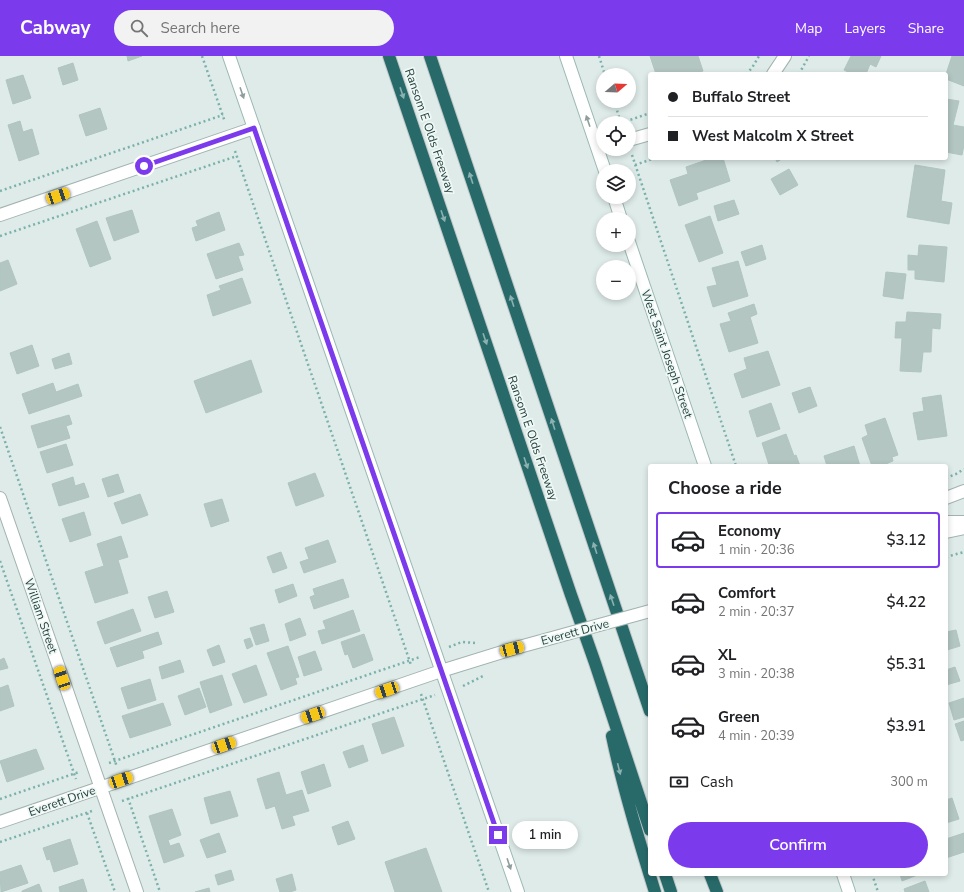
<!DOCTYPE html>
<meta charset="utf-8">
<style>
body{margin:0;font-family:"Nunito Sans",sans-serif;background:#f2f2f2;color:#202124;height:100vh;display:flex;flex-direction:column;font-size:15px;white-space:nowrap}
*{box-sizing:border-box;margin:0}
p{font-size:13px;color:#757577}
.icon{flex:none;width:22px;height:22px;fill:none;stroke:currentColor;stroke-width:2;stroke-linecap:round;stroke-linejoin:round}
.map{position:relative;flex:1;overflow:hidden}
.drawer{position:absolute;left:648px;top:408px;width:300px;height:412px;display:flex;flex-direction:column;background:#fff;border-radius:4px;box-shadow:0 2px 6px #0003}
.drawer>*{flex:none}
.hud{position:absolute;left:648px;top:16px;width:300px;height:88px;border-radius:4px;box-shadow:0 2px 6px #0003;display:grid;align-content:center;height:88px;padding:0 20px;background:#fff}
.needle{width:26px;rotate:71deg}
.fabs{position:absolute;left:596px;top:12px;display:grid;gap:8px}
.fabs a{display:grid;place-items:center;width:40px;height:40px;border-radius:50%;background:#fff;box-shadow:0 2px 6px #0003;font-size:20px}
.end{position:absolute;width:18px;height:18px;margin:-9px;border:5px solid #7c3aed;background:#fff;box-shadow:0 0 0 2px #fff}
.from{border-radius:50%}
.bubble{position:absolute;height:28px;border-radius:14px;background:#fff;box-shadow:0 2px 6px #0003;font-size:13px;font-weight:600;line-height:28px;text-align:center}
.car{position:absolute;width:12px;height:24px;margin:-12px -6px;border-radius:5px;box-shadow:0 0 3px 1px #0007;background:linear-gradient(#f5c518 24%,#345 0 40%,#f5c518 0 76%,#345 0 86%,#f5c518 0)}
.hud b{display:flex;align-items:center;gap:14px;height:38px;font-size:15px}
.hud b+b{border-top:1px solid #e0e0e0}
.hud i{width:10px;height:10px;background:#202124}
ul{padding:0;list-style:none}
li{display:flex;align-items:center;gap:12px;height:56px;margin:0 8px 6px;padding:0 12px;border:2px solid transparent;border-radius:4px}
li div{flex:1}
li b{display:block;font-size:15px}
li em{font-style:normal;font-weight:600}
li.active{border-color:#7c3aed}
li>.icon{width:36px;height:36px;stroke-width:1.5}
h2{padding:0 20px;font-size:18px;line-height:48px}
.pay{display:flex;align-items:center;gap:10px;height:44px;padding:0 20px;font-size:15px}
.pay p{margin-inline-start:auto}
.button{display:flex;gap:8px;margin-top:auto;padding:8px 20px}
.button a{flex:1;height:46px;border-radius:24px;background:#7c3aed;color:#fff;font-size:16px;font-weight:600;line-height:46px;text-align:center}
header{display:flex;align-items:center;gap:24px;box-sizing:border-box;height:56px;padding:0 20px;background:#7c3aed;color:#fff}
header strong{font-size:19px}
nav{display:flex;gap:22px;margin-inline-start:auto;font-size:14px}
.search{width:280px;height:36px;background:#f2f2f2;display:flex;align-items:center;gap:10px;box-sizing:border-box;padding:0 14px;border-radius:22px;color:#757577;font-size:15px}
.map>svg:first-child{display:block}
</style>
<header>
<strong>Cabway</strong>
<div class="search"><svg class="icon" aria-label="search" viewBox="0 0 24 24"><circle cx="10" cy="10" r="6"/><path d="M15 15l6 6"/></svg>Search here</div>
<nav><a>Map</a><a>Layers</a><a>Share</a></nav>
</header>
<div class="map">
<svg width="964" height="836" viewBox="0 0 964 836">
<rect width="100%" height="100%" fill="#deebe8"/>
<!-- building -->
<path fill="#b3c6c1" stroke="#b0c5c1" d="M127,0H142L128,5Z
M650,0H698L703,15L694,18H656Z
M851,0H881L876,11L870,8L866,18H852L844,14Z
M952,0H964V30L946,23V18Z
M73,7L78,24L63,29L58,12Z
M23,19L31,42L13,48L6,24Z
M946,43L959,45L953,69L964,71V89L962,99L946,96Z
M100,52L107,73L86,80L79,59Z
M20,65L23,76L32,73L39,98L19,105L8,69Z
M712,102H723L730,125L696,137L698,143L679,150L670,124L688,118L686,111Z
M775,102H783L777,106Z
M915,109L945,114L941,145L952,147L949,168L907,161Z
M789,113L798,129L780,139L771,123Z
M734,144L739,158L718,165L714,150Z
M132,154L139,176L114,185L106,162Z
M219,156L225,174L196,185L192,172L198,170L196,165Z
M710,160L723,197L699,206L685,169Z
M97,165L111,203L90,211L76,173Z
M239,187L244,199L238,200L243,214L216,223L207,198Z
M762,189L766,203L746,210L741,196Z
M919,189L947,191L944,226L915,223V214H908V199L918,200Z
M8,204L17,228L0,235V207Z
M738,205L748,240L713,251L707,231L717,229L712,212Z
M886,216L906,218L903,243L883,240Z
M242,222L251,247L213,260L207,239L221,234L219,230Z
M754,248L757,258L750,261L758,287L729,296L720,268L731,265L728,257Z
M907,256L941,258L940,273L932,272L931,296H923L921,316L900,315L902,282H895L896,266H906Z
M32,289L39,310L17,318L10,297Z
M768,295L780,329L742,342L734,318L747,313L744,302Z
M69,297L72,308L55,313L52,303Z
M251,304L262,336L206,357L194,325Z
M53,327L56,336L78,328L82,340L29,358L22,338Z
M810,331L817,350L799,357L792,337Z
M941,339L947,380L918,384L913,357L924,355L922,342Z
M771,347L780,373L757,381L749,355Z
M69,359L72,368L66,370L70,382L38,392L31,370Z
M885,362L898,399L892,401L893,405L881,410H872L862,382L868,379L865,369Z
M786,378L794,400L796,399L800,410H767L769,409L762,387Z
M66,388L73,409L47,417L40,396Z
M854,390L860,410H827L824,400Z
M315,417L324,440L296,450L288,427Z
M118,418L124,436L108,441L102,423Z
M73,421L75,430L84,427L89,441L59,450L52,428Z
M140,438L148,459L122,468L114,447Z
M222,443L229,465L211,471L204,448Z
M84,456L91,479L70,486L62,463Z
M121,480L128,501L118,504L128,537L95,547L85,516L104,510L97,488Z
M328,484L336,506L304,517L300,506L309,503L305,492Z
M281,496L287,512L273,517L267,501Z
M343,523L349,541L314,553L310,541L315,539L313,533Z
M293,528L297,540L279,547L275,534Z
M167,535L174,556L155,562L148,541Z
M133,553L141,575L105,588L97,566Z
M353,554L360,575L322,588L318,575L326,573L323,565Z
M300,562L306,579L290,585L285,568Z
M264,568L269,585L256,589L250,572Z
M956,574L960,590L947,594L946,576Z
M158,576L162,588L142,595L144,602L117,611L110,592Z
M364,578L373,604L353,612L348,598L345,599L341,586Z
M250,582L253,590L247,593L244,584Z
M219,589L225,606L213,610L207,594Z
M288,590L299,621L295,622L297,628L281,634L267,597Z
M315,595L322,614L304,620L298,601Z
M4,602L8,612L0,614V604Z
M180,604L184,616L162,623L159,611Z
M256,609L267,639L244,647L232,618Z
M955,611L960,625L946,629V614Z
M222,619L232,649L210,657L200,626Z
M150,623L156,644L128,653L121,632Z
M8,629L14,650L0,655V632Z
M199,632L206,651L185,659L178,640Z
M964,642V661L954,664L949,647Z
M163,647L171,669L130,682L122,660Z
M394,661L404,690L382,698L372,668Z
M964,665V684L961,685L955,668Z
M363,689L368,705L349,712L343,696Z
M36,693L44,713L7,726L0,705Z
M324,708L331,730L308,738L301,716Z
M279,716L286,739L302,734L309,755L292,760L295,769L282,773L275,750L266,753L257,723Z
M230,735L238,760L211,768L204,742Z
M952,742L959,763L946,767V744Z
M172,753L181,779L168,784L170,790L179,787L184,800L164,807L149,760Z
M348,765L355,783L338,789L332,771Z
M219,777L226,796L207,802L200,784Z
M964,777V796L946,802V783Z
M70,783L78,808L54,816L50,803L47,804L43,792Z
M426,792L442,836H395L385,806Z
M21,809L28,827L1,836L0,816Z
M231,814L234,824L218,829L215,819Z
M292,818L296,834L290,836H280L276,823Z
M900,818H920L902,825Z
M83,823L87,836H60L59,831Z
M925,825L929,836H905L904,833Z
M39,828L42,836H22V835Z
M209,832L210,836H195Z"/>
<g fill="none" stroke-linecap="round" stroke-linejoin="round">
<!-- street casing -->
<g stroke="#a1b3b0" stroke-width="14">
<path id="street" d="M773,18L785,0
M629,84L650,78
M0,159L254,72
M0,442L137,836
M946,442L964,435
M946,466H964
M946,476L964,472
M0,766L441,615L512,593"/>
</g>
<!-- secondary casing -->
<g stroke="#9cb8b3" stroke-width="14">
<path id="secondary" d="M229,0L518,836
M566,0L605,115
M614,141L621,163
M629,186L705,410
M843,818L849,836"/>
</g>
<!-- highway casing -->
<g stroke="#c0c8c8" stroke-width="14">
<path id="highway" d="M389,0L571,539L595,607L650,774
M430,0L650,655
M612,680C623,733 639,785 655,836
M665,818L671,836
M710,818L717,836"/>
</g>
<!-- path -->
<path stroke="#7cb1ab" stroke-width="2.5" stroke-dasharray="2 3" stroke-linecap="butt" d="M202,0L225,66
M599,0L605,19
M746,18L752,12L759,0
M799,18L809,0
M614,45L621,67
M621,67L650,57
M235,95L411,609
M632,99L736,410
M635,109L655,102
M0,135L223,59
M0,180L237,100
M0,371L117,711
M946,422L956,418L964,413
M946,501L964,496
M0,505L76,723
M449,591L462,586L475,587
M463,630L485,619
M421,638L489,836
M109,707L420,601
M128,742L160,836
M0,743L79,716
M122,745L435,639
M87,757L115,836
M0,786L92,755
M872,818L878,836"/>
<!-- street -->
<use href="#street" stroke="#fff" stroke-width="12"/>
<!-- secondary -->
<use href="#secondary" stroke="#fff" stroke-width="12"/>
<!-- highway -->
<use href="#highway" stroke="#286a6a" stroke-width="12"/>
<!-- street-bridge casing -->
<g stroke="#a1b3b0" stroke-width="14" stroke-linecap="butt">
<path id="street-bridge" d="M512,593L650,555"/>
</g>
<!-- street-bridge -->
<use href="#street-bridge" stroke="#fff" stroke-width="12"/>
</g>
<!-- one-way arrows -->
<defs><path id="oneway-solid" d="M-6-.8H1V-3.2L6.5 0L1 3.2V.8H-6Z"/></defs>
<g fill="#8e9e9c">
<use href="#oneway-solid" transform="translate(242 37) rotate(71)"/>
<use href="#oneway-solid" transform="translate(588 65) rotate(-109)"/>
<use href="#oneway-solid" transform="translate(509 808) rotate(71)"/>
</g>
<g fill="#8cb1b0">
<use href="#oneway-solid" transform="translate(402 37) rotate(71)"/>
<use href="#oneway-solid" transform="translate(471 122) rotate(-108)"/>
<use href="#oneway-solid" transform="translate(443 160) rotate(71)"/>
<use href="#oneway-solid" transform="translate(512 245) rotate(-108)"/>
<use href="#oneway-solid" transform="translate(485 283) rotate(71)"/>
<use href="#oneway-solid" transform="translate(553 368) rotate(-108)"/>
<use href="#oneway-solid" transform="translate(526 407) rotate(71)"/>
<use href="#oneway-solid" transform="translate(595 492) rotate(-108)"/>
<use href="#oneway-solid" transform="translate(612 544) rotate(-109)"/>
<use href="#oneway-solid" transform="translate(619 713) rotate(76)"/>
</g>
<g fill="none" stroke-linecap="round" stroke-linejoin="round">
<!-- route -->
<path stroke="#7c3aed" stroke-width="5" d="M144,110L254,72L498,779"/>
</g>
<g text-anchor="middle" stroke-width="3.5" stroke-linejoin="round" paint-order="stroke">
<!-- street labels -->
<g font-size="12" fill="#1e3c3a" stroke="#eff8f5">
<text transform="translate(430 75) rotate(71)" y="4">Ransom E Olds Freeway</text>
<text transform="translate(667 298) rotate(71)" y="4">West Saint Joseph Street</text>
<text transform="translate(533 382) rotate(71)" y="4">Ransom E Olds Freeway</text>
<text transform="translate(41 560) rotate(71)" y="4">William Street</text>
<text transform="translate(575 576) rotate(-15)" y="4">Everett Drive</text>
<text transform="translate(62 745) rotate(-19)" y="4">Everett Drive</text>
</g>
</g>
</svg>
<div class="fabs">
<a><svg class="needle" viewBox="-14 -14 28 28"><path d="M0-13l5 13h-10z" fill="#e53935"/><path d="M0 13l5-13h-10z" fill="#757577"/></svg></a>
<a><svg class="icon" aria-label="locate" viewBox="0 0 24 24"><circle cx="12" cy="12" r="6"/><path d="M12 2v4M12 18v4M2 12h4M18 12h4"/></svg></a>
<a><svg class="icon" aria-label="layers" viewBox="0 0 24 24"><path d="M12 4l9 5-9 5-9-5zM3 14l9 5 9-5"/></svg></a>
<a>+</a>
<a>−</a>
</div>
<i class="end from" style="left:144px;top:110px"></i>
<i class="end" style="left:498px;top:779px"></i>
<div class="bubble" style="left:512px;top:765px;width:66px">1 min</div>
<i class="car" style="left:58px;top:140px;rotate:71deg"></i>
<i class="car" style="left:512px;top:593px;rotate:75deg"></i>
<i class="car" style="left:62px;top:622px;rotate:341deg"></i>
<i class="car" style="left:387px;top:634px;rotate:251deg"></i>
<i class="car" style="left:313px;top:659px;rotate:251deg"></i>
<i class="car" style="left:224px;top:689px;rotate:71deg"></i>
<i class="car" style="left:121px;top:724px;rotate:71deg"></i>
<div class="hud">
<b><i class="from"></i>Buffalo Street</b>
<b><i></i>West Malcolm X Street</b>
</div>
<section class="drawer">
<h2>Choose a ride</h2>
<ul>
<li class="active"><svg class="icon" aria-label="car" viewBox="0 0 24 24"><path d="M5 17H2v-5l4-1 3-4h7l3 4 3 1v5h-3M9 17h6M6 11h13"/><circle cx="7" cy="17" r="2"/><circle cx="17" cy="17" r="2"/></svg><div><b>Economy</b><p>1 min · 20:36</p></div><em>$3.12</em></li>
<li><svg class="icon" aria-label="car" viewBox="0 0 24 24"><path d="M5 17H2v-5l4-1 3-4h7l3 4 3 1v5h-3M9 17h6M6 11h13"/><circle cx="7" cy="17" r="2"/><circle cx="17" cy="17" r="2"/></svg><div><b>Comfort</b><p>2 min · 20:37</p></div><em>$4.22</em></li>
<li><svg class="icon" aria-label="car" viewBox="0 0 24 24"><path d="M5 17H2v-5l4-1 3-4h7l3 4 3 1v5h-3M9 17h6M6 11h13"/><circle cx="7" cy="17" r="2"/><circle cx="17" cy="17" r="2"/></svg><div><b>XL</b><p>3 min · 20:38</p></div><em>$5.31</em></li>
<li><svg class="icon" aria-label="car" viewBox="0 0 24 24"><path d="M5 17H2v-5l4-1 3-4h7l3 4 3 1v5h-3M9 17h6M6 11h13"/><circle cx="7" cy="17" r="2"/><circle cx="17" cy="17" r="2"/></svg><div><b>Green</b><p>4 min · 20:39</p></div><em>$3.91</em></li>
</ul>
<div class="pay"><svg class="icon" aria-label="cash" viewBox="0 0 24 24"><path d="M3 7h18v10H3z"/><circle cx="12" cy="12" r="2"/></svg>Cash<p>300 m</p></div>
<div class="button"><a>Confirm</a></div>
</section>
</div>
